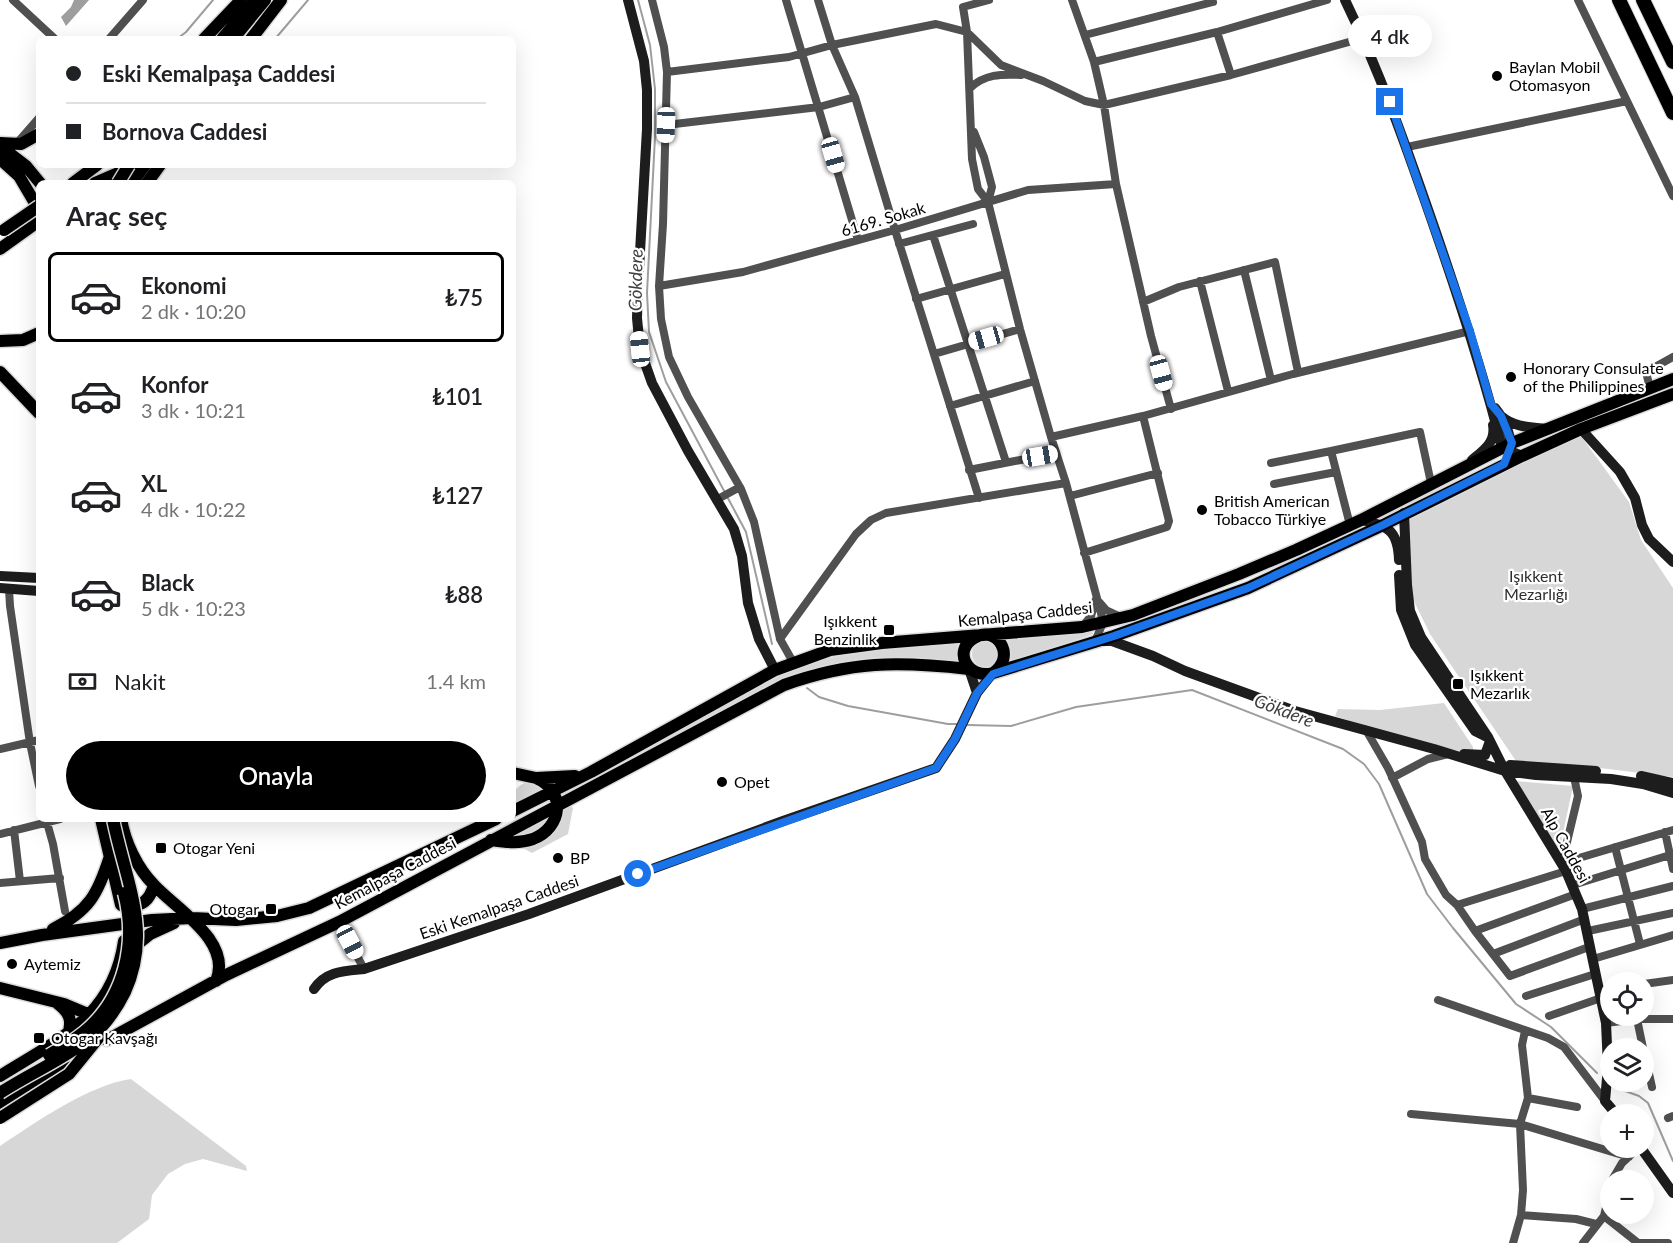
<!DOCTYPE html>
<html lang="tr">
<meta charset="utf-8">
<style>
body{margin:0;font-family:Lato,sans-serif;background:#f2f2f2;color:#202124;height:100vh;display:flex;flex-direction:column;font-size:22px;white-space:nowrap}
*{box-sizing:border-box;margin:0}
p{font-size:20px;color:#757577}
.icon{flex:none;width:33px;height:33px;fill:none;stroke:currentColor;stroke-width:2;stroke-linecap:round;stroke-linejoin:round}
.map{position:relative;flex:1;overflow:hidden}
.side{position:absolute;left:36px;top:180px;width:480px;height:642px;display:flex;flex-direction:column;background:#fff;border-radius:9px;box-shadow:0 6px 24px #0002}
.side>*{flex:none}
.top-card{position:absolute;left:36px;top:36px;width:480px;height:132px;border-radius:9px;box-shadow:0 6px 24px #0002;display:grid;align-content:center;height:132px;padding:0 30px;background:#fff}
.controls{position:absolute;left:1600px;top:972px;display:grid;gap:12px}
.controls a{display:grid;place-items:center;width:54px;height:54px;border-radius:50%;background:#fff;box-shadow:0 6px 24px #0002;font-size:30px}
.end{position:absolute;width:27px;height:27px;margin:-14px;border:8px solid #1a73e8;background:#fff;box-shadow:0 0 0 3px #fff}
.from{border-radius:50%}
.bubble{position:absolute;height:42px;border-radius:21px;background:#fff;box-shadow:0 6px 24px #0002;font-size:20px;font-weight:600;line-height:42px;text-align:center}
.car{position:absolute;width:18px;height:36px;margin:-18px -9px;border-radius:8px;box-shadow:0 0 4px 2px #0007;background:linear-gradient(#fff 24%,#345 0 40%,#fff 0 76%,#345 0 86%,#fff 0)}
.top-card b{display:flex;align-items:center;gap:21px;height:57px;font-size:22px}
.top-card b+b{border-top:2px solid #e0e0e0}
.top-card i{width:15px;height:15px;background:#202124}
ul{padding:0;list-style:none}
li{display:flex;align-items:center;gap:18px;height:90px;margin:0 12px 9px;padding:0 18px;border:3px solid transparent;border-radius:9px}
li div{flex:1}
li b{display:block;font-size:22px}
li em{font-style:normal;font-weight:600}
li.selected{border-color:#000}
li>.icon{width:54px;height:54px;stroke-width:1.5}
h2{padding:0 30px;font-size:27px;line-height:72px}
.pay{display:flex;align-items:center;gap:15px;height:66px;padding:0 30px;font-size:22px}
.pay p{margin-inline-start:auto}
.primary-button{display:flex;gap:12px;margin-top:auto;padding:12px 30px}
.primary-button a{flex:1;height:69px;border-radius:36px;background:#000;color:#fff;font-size:24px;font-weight:600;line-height:69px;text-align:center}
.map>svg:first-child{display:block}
</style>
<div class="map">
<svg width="1673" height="1243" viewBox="0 0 1673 1243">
<rect width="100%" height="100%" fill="#fff"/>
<!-- green -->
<path fill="#d7d7d7" d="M1581,436L1629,502L1641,540L1673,588V777L1592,767L1516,761L1430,634L1411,595L1408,516Z
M1092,630L1093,634L1011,662L1008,639L1035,638Z
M972 654a13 13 0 1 1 26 0a13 13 0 1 1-26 0Z
M958,643L957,662C903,652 844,658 793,675L562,797L560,793L792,669C849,649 899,647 958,643Z
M1444,703L1473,747V753H1467L1401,738L1335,716L1338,709L1380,710Z
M1516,781L1573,786L1559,852Z
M528,782L547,788L513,805C513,792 515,786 528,782Z
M570,805L573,808L568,834L532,853L521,847L560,810Z
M547,817L550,818L536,835L507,838Z
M131,1079L246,1166L247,1171L203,1159L185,1164L168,1174L152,1195L149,1219L117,1243H0V1146C36,1122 89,1085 131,1079Z"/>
<!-- water -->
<path fill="#9e9e9e" d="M74,0H89L66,26L61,17L71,7Z"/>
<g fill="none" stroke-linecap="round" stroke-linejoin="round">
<!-- stream -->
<path stroke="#9e9e9e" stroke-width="2" d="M638,0L650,45L655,89V137L647,293L649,332L666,382L746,532L772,644
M177,39L186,32L213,0
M275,39L308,0
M807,688L819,697L848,706L948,724H959
M967,725L1011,726L1076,707L1192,690L1343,749L1364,764L1379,784L1427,894L1453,928L1516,1004L1551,1027L1597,1073
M1614,1087L1639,1096L1648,1103L1673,1161"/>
<!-- primary casing -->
<g stroke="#dbdbdb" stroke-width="15">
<path id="primary" d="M204,39L241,0
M222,39L255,0
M233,39L265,0
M251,39L281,0
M0,143L21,144L39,134
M0,146L26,166L40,183
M0,159L19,176L39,210
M73,183L97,165
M95,183L137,165
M132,183L145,165
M147,183L160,165
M0,249L39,221
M0,341L23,340L39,333
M0,372L39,413
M993,673C1017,657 997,624 974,638C952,651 968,680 993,673L1114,636L1248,588L1383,525L1522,456L1581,429L1673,394
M513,773L536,778L575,776
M513,811L591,772L775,670L830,650L882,643L1082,627L1133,615L1239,574L1296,550L1361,520L1512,443L1673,379
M101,819L121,905
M121,819C125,842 137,868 154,885C175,908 233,941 216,981
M491,840C506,842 519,844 533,839C563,827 566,791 536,778
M126,903C142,909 150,899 154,885
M53,929C89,911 98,894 110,856
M0,943L42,935L152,920L192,918L236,920L277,916L309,908L496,819
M130,950L150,934L174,923
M0,988L64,1004L95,1017L94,1015
M57,1003C69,1012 73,1020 68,1034
M107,1040L226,975L339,922L784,685C851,661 898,661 969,669
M0,1076C59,1039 113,1017 124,941
M0,1106L66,1064"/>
</g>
<!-- highway casing -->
<g stroke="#dbdbdb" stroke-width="16">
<path id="highway" d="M1619,0L1673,113
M1643,0L1673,62"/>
</g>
<!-- street -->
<path stroke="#505050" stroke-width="8" d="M13,0L55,39
M652,0L664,47L667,72L663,224L659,286L661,319L669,357L688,397L741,489L754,522L780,639L793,662
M786,0L858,240
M818,0L832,45L855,97L895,230L979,498
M989,0L963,7L967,32L972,159L978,189L988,202L1020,329L1051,437L1066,483L1101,613L1103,623L1095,641
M1072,0L1094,62L1104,105L1116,184L1151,336L1171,409
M1578,0L1673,196
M1217,32L1231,75
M1085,35L1213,2
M109,39L143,0
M1094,62L1217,32L1327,0
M667,72L789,57L832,45L936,24L967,32L1001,65L1043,81L1085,101L1104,105L1231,75L1363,38
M970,88C985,74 1001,74 1021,75
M666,125L819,107L855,97
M974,132L984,157L992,187L988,202
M18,142L39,118
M1407,147L1627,101
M933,235L1006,462
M899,244L973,224
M1244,270L1271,380
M1200,281L1228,391
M659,286L743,272L895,230L1028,190L1116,184
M916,299L1005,274
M1143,302L1179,287L1275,262L1298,372
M934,354L1020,329
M1650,388L1646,372L1673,357
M950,406L1035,381
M1051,437L1143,416L1293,374L1470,331
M1331,451L1420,432L1431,483
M1271,463L1331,451L1350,525
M969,470L1056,453
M1274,484L1336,472
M1070,496L1158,473
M716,500L740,487
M1084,553L1167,527L1169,521L1143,416
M9,589L10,606L30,743L39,786
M1099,602L1106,610L1121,617
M1083,626L1091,616L1096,599
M780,639L856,534L871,520L886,513L1066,483
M1366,730L1388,768L1422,842L1425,859L1446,895L1457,905L1475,931L1576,894
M0,749L39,740
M1574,777L1578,796L1562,863L1673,830
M1392,778L1428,759L1448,754
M46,819L53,844L65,911
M14,830L20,881
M1665,832L1673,869
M0,834L60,819
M1615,847L1640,944
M0,883L60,878
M1573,885L1670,855
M1457,905L1566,871
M1582,909L1673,886
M339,922L364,969
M1475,931L1510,976L1589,947
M1588,931L1673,913
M1493,954L1585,919
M1593,959L1673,935
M1644,984L1673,980
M1599,991L1611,989
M1526,996L1595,974
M1438,1000L1548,1038L1564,1047L1605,1101
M1549,1016L1601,998
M1637,1019L1643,1048
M1606,1023L1637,1019H1673
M1644,1051L1652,1087
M1528,1098L1577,1107
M1411,1114L1520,1124L1629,1157
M1668,1118L1673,1116
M1612,1180L1622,1163L1638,1148
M1521,1215L1576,1219L1596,1224
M1604,1216L1638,1243
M1513,1243L1521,1215L1523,1190L1520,1124L1528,1098L1522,1045L1525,1031
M1583,1243L1604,1216L1611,1186
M1638,1243H1668"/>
<!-- secondary -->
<path stroke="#1d1d1d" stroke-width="10" d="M628,0L644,61L647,90V129L638,287L637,318L640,349L652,383L688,451L734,529L742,556L748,603L759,639L775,670
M1345,0C1380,72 1406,146 1432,221C1458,296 1483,371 1502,448L1522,456
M1495,408C1504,419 1513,437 1510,451
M1501,416C1515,428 1531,427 1549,429
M1581,429L1620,472L1635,498L1642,525L1649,539L1673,562
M1472,460C1484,450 1496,442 1493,425
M1404,513L1407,585L1410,611L1421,637L1488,737L1505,771L1566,871L1582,909L1606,1023L1608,1067L1605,1101L1616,1114
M1361,520C1387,526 1398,529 1399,560
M1399,575L1401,610L1415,645L1475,731L1487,737
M0,576L39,578
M0,588L39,591
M1101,641H1112L1153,656L1185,671L1295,711L1434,749L1505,771L1536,775L1611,779L1643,784L1673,793
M969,669L977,693
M1464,754L1485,755L1490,741
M1510,765L1596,771
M1641,776L1673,783
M314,989C326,971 344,971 364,969L529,914L783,821L936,768L955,739L977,693L993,673
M1641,1148L1673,1193"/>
<!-- primary -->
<use href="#primary" stroke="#000" stroke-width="12"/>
<!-- highway -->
<use href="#highway" stroke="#000" stroke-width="14"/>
<!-- primary-bridge casing -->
<g stroke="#dbdbdb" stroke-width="15" stroke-linecap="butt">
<path id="primary-bridge" d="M118,183L129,165
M4,230L39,206
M49,1055C61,1048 73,1041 84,1032C125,998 137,943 124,893
M0,1093C29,1074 62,1060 89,1039C105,1026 116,1010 125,992C153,931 125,880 113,819
M0,1118L69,1074L100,1036"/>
</g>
<!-- primary-bridge -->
<use href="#primary-bridge" stroke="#000" stroke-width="12"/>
</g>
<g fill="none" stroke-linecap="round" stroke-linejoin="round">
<!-- route -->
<path stroke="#1a73e8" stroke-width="8" d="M638,874L936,768L955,739L977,693L993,674L1114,636L1248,588L1383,525L1504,464L1512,443L1501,416L1491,404L1470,331L1390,102"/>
</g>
<!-- markers -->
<g fill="#000" stroke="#fff" stroke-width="2">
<circle cx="1497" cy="76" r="6"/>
<circle cx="1511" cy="377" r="6"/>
<circle cx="1202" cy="510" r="6"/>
<rect x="883" y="624" width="12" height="12" rx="3"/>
<rect x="1452" y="678" width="12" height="12" rx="3"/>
<circle cx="722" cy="782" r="6"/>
<rect x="155" y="842" width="12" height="12" rx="3"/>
<circle cx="558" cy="858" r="6"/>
<rect x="265" y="903" width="12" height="12" rx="3"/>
<circle cx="12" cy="964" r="6"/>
<rect x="33" y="1032" width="12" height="12" rx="3"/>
</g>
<g text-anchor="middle" stroke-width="4.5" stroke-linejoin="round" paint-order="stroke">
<!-- poi labels -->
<g font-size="16" fill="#000" stroke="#fff" text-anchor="start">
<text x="1509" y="73">Baylan Mobil<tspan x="1509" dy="18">Otomasyon</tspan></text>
<text x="1523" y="374">Honorary Consulate<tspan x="1523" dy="18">of the Philippines</tspan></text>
<text x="1214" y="507">British American<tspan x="1214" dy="18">Tobacco Türkiye</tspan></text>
<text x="877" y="627" text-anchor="end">Işıkkent<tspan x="877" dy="18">Benzinlik</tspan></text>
<text x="1470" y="681">Işıkkent<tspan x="1470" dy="18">Mezarlık</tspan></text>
<text x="734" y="788">Opet</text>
<text x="173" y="854">Otogar Yeni</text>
<text x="570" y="864">BP</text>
<text x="259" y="915" text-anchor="end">Otogar</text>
<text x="24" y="970">Aytemiz</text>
<text x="51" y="1044">Otogar Kavşağı</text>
</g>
<!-- street labels -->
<g font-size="16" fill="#000" stroke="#fff">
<text transform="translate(883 219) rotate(-16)" y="6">6169. Sokak</text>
<text transform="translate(1025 614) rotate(-6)" y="6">Kemalpaşa Caddesi</text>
<text transform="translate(1566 845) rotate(61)" y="6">Alp Caddesi</text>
<text transform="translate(395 873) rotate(-28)" y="6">Kemalpaşa Caddesi</text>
<text transform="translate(499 907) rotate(-19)" y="6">Eski Kemalpaşa Caddesi</text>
</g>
<!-- park labels -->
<g font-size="16" fill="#2e2e2e" stroke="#fff">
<text x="1536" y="582">Işıkkent<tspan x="1536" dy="18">Mezarlığı</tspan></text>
</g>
<!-- water labels -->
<g font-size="18" font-style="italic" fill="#3f3f3f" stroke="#fff">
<text transform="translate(636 280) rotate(-89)" y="6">Gökdere</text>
<text transform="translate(1284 711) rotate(21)" y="6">Gökdere</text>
</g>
</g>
</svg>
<div class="controls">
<a><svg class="icon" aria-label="locate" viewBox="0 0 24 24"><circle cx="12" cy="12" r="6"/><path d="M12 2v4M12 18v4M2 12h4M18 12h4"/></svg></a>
<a><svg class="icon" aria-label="layers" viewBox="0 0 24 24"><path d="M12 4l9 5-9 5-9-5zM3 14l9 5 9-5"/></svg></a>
<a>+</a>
<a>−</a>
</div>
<i class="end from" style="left:638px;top:874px"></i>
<i class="end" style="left:1390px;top:102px"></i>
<div class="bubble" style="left:1348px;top:15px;width:84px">4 dk</div>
<i class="car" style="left:666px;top:125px;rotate:182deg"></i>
<i class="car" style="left:833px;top:155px;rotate:164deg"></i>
<i class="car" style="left:986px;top:338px;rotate:254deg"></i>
<i class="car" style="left:640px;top:349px;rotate:354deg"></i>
<i class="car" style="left:1161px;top:373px;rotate:165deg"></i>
<i class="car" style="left:1040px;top:456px;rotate:80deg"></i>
<i class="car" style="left:350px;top:942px;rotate:152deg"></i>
<div class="top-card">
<b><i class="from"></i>Eski Kemalpaşa Caddesi</b>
<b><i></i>Bornova Caddesi</b>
</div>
<section class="side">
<h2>Araç seç</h2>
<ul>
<li class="selected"><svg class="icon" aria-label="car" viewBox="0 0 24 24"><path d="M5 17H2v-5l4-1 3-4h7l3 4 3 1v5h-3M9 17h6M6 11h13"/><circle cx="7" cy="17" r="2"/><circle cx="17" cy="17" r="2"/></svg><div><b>Ekonomi</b><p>2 dk · 10:20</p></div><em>₺75</em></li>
<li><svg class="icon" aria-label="car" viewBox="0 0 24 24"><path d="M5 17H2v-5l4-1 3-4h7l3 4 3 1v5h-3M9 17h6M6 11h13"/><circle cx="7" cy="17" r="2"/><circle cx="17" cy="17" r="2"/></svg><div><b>Konfor</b><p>3 dk · 10:21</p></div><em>₺101</em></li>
<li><svg class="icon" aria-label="car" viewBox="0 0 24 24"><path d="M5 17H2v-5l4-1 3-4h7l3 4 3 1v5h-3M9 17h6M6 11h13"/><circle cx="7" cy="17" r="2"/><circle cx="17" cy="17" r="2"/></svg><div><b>XL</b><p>4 dk · 10:22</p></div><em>₺127</em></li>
<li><svg class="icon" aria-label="car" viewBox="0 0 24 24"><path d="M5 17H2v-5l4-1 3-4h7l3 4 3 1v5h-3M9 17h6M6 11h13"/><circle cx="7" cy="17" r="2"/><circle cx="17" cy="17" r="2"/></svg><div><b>Black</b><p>5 dk · 10:23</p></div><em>₺88</em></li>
</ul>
<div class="pay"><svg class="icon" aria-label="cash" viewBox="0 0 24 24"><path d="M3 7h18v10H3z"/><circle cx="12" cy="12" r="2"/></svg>Nakit<p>1.4 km</p></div>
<div class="primary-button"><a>Onayla</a></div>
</section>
</div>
